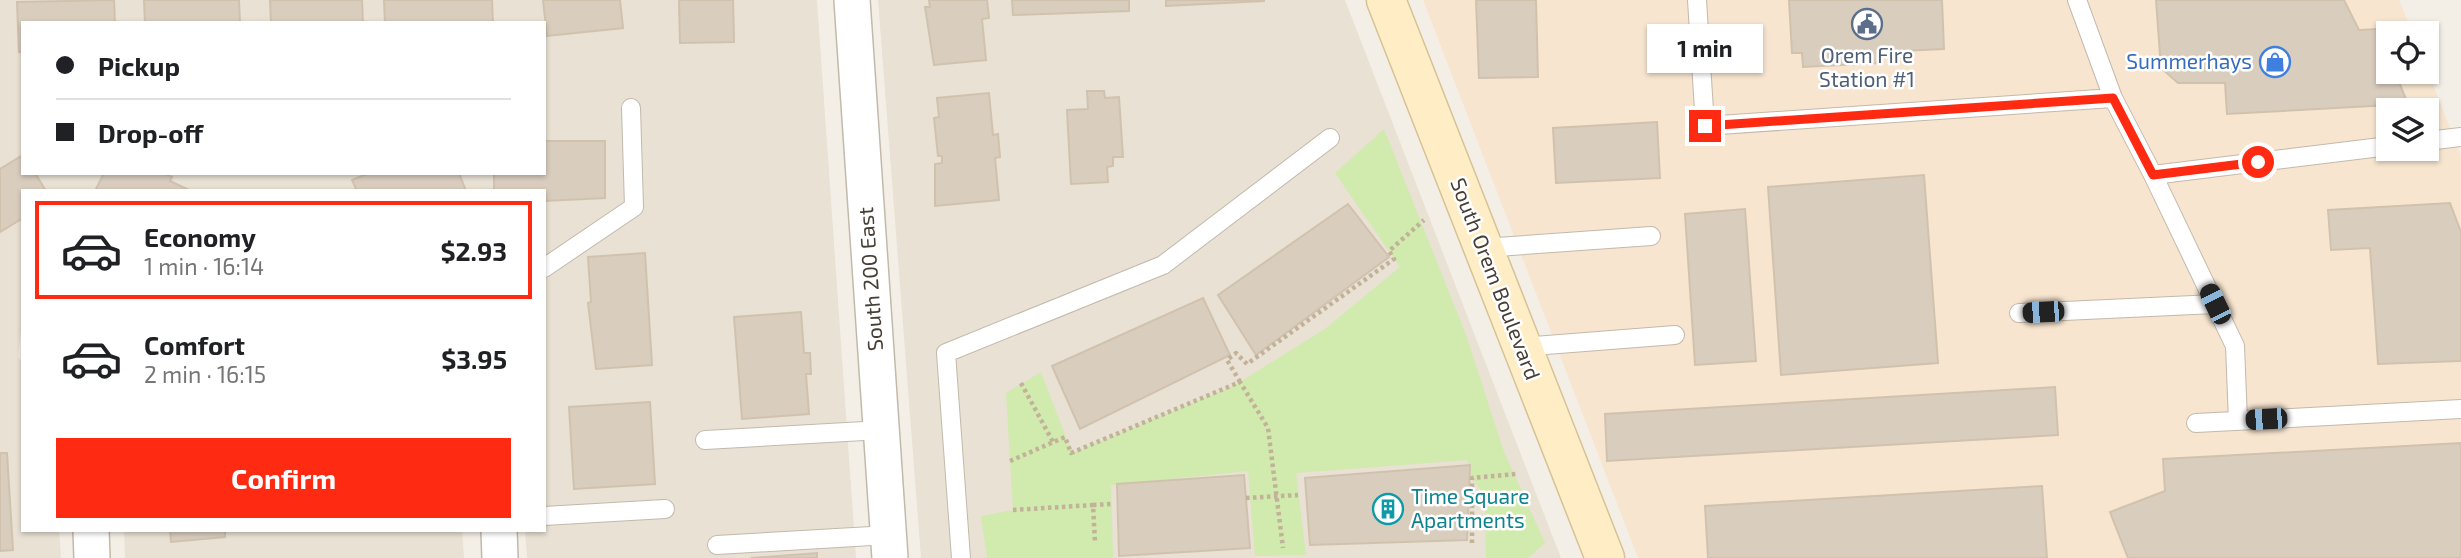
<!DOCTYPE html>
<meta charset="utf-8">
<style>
body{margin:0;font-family:"Exo 2",sans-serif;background:#f2f2f2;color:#202124;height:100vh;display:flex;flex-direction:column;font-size:26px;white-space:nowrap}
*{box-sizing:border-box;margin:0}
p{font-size:23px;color:#757577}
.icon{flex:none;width:38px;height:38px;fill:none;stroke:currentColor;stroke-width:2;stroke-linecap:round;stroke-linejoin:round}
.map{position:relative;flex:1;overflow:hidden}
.side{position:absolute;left:21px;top:189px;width:525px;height:343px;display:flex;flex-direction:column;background:#fff;border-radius:0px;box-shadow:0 2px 5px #0004}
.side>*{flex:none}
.guide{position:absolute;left:21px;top:21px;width:525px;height:154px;border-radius:0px;box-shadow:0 2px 5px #0004;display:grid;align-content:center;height:154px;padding:0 35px;background:#fff}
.fabs{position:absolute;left:2376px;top:21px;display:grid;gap:14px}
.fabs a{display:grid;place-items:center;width:63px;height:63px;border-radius:0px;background:#fff;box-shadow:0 2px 5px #0004;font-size:35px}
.end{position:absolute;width:32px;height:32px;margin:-16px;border:9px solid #ff2a12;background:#fff;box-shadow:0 0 0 4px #fff}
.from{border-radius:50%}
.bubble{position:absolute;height:49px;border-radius:0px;background:#fff;box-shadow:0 2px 5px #0004;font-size:23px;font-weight:700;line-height:49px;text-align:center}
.car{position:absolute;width:21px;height:42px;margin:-21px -10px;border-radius:9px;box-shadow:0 0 5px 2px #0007;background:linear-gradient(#222 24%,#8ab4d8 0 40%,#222 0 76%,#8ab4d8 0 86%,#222 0)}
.guide b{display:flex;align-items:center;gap:24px;height:66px;font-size:26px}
.guide b+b{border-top:2px solid #e0e0e0}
.guide i{width:18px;height:18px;background:#202124}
ul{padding:12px 0 0;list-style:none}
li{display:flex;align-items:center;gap:21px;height:98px;margin:0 14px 10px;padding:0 21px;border:4px solid transparent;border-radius:0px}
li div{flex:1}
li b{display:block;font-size:26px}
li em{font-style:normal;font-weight:700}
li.active{border-color:#ff2a12}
li>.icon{width:63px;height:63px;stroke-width:1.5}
.cta{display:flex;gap:14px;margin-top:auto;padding:14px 35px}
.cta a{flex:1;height:80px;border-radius:0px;background:#ff2a12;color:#fff;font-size:28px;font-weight:700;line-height:80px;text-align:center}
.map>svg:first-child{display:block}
</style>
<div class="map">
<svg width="2461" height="558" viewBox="0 0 2461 558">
<rect width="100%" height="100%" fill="#f4efe6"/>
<!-- residential -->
<path fill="#e8e1d4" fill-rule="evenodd" d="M0,0H817L856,558H527L525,530H544V191H23V312L18,357L23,363V530H59L61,558H0ZM23,23H544V173H23Z
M878,0H1345L1561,558H921Z
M124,530H462L464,558H125Z"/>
<!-- commercial -->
<path fill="#f7e5d0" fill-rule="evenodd" d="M1423,0H2399L2413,33H2389V72L2427,70L2461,155V558H1638ZM2389,110H2427V149H2389Z"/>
<!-- green -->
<path fill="#d1eaad" d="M1384,129L1466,335L1504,452L1545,543L1528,558H1486L1485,496L1472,478L1467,460L1296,473L1306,555L1255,556L1248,471L1111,485L1113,558H987L981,516L1013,510L1006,393L1041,372L1072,453L1235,385L1325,329L1400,267L1335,173Z"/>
<!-- building -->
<path fill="#d9cdbe" stroke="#d1c2ae" stroke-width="2" d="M114,0L115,23H23V52H19L17,2Z
M144,0H239L240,23H145Z
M270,0H362L363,23H271Z
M384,0H492L493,23H385Z
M543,0H620L623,28L547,36Z
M679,0H733L734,42L680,43Z
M929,0H987L989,18L982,19L986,60L934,65L925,7H930Z
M1012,0H1129V11L1013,15Z
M1166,0H1264V1L1166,6Z
M1476,0H1536L1538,77L1479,78Z
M1789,0H1942L1944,49L1879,52L1880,63L1803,67L1802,53H1792Z
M2156,0H2344L2359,30L2378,29L2389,56V72H2395L2408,104L2227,114L2225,83H2178L2161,68Z
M1087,91H1104L1105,98L1119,97L1123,157H1113V166L1107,167L1108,182L1071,184L1067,110L1088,109Z
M989,93L993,135L998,134L1000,157L995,158L999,200L935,206V164L942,163V156H938L934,118L939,117L937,98Z
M1657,122L1660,178L1556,183L1553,128Z
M544,141H605V198L544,201V191H494V173H544Z
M23,155V173H35L46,191H23V218L0,232V169Z
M104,173H164L172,177L170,181L191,191H95Z
M369,173H459L466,191H357L352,180Z
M1924,175L1938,363L1781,375L1768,187Z
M2450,203L2461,232V361L2378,364L2370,248L2331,250L2328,210Z
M1348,204L1389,257L1256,355L1218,295Z
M1745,209L1756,361L1695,365L1685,214Z
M645,253L652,365L596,369L588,303L591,302L588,257Z
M1203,298L1230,355L1080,429L1052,366Z
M801,312L804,353H810L811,374H806L809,414L742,419L734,317Z
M2055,387L2058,435L1607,461L1605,414Z
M650,402L655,484L574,489L569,407Z
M2461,443V558H2128L2110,512L2165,491L2163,459Z
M0,453H7L13,550L0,551Z
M1470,465L1467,540L1310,545L1305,478Z
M1244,475L1250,548L1119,556L1117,484Z
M2042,486L2047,558H1708L1705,506Z
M170,530H225V537L171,542Z
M817,553V558H751Z"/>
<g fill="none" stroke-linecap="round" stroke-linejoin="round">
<!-- lane casing -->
<g stroke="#c3b9ab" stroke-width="20">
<path id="lane" d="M1697,0L1705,126L2113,98L2153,175L2389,146
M2077,0L2113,98
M2427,141L2461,137
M2153,175L2235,346L2238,421
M1483,248L1651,236
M544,268L634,207L631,108
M2019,313L2215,304
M1522,347L1675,335
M2196,423L2461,409
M705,440L882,430
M544,516L665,509
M717,545L889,535
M961,558L946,353L1163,265L1330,138"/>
</g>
<!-- street casing -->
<g stroke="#c3b9ab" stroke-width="38">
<path id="street" d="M852,0L890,558
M91,530L92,558
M499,530L500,558"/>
</g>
<!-- secondary casing -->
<g stroke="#d6c294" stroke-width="41">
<path id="secondary" d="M1386,0L1605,558"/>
</g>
<!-- path -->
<path stroke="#c2b299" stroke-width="4.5" stroke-dasharray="3.5 3.5" stroke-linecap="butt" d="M1240,382L1227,360L1236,353L1247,364L1394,259L1389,251L1424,220
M1021,383L1053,442
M1010,461L1065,437L1071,453L1240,382L1268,428L1283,548
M1246,498L1298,495
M1093,505L1111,504
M1013,510L1093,505L1095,542
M1472,543V478L1516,474"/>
<!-- lane -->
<use href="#lane" stroke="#fff" stroke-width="18"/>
<!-- street -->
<use href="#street" stroke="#fff" stroke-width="35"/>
<!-- secondary -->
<use href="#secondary" stroke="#ffeec5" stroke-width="38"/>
</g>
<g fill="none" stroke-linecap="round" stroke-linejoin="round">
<!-- route -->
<path stroke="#ff2a12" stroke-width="9" d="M1705,126L2113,98L2153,175L2258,162"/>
</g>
<!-- icons -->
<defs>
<g id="civic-ring" transform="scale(1.575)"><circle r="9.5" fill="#fff" stroke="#5c6f8a" stroke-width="1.5"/><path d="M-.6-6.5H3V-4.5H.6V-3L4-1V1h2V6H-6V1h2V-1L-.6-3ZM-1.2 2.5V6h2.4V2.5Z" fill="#5c6f8a"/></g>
<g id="shop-ring" transform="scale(1.575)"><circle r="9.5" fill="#fff" stroke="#3f7fe0" stroke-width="1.5"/><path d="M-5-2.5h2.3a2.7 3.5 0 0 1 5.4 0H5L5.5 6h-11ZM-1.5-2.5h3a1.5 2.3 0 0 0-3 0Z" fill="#3f7fe0"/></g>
<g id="building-ring" transform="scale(1.575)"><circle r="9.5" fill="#fff" stroke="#0f9aa8" stroke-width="1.5"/><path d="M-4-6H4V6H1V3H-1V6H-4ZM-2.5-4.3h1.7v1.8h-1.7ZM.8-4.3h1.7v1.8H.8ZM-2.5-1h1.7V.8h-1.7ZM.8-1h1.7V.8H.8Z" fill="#0f9aa8"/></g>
</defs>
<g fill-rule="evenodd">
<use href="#civic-ring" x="1867" y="24"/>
<use href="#shop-ring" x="2275" y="62"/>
<use href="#building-ring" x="1388" y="509"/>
</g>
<g text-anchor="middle" stroke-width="5" stroke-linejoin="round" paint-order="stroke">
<!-- service labels -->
<g font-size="21" fill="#4e5e75" stroke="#fff">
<text x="1867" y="63">Orem Fire<tspan x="1867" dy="24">Station #1</tspan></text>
</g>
<!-- shop labels -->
<g font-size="21" fill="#366cbe" stroke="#fff" text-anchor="end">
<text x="2252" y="69">Summerhays</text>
</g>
<!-- street labels -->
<g font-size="21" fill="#473f35" stroke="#fff">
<text transform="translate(871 279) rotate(-94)" y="7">South 200 East</text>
<text transform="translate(1495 279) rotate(69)" y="7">South Orem Boulevard</text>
</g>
<!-- culture labels -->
<g font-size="21" fill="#0d838f" stroke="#fff" text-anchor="start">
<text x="1411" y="504">Time Square<tspan x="1411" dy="24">Apartments</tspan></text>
</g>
</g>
</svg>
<div class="fabs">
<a><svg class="icon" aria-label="locate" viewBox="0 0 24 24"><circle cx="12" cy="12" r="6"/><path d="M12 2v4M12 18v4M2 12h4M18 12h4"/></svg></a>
<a><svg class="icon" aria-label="layers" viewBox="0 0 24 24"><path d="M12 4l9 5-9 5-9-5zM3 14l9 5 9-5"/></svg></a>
</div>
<i class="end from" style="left:2258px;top:162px"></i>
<i class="end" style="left:1705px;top:126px"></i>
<div class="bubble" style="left:1647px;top:24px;width:116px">1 min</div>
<i class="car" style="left:2215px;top:304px;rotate:334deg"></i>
<i class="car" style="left:2043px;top:312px;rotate:267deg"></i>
<i class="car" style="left:2266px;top:419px;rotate:267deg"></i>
<div class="guide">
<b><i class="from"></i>Pickup</b>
<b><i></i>Drop-off</b>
</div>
<section class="side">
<ul>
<li class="active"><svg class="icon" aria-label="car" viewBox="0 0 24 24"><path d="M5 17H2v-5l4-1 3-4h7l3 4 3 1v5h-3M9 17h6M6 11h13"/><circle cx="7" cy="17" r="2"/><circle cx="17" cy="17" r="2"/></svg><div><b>Economy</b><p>1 min · 16:14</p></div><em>$2.93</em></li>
<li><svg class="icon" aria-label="car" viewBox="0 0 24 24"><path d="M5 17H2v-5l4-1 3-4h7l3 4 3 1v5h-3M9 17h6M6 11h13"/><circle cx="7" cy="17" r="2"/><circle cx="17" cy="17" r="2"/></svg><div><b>Comfort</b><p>2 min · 16:15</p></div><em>$3.95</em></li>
</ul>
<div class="cta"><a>Confirm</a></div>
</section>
</div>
